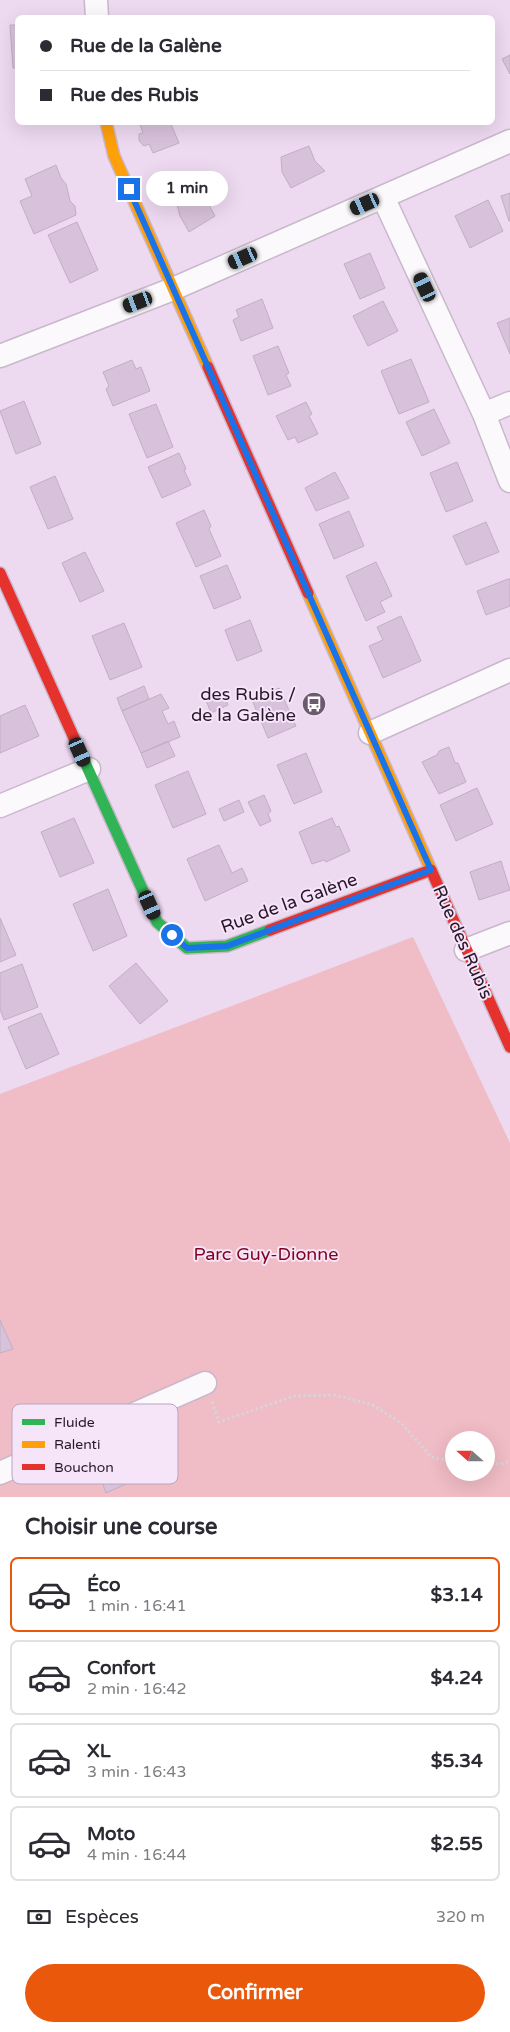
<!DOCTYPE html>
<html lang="fr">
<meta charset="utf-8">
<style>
body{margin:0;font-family:"Varela Round",sans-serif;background:#f7f7f7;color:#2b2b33;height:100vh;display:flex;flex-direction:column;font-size:19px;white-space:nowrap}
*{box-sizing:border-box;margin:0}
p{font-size:16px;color:#7c7c81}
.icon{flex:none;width:28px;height:28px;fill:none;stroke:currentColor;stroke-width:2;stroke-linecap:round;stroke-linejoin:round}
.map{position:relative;height:1497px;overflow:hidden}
.panel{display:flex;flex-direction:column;background:#fff;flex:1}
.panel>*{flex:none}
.guide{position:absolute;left:15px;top:15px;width:480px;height:110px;border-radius:8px;box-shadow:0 5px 20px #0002;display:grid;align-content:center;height:110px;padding:0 25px;background:#fff}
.needle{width:32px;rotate:291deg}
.tools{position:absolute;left:445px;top:1431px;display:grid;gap:10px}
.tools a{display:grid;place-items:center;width:50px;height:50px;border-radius:50%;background:#fff;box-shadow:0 5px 20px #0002;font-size:25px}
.end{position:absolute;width:22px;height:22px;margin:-11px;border:6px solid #1a73e8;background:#fff;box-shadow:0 0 0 2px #fff}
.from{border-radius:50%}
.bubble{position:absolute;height:35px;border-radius:18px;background:#fff;box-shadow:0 5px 20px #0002;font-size:16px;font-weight:700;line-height:35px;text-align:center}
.car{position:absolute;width:15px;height:30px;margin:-15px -8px;border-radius:6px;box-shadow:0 0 4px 1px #0007;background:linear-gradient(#222 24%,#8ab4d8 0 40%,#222 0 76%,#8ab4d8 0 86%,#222 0)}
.guide b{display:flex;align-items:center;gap:18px;height:48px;font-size:19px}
.guide b+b{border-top:1px solid #e1e1e2}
.guide i{width:12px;height:12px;background:#2b2b33}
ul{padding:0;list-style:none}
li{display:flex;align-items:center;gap:15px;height:75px;margin:0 10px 8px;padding:0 15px;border:2px solid #e1e1e2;border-radius:8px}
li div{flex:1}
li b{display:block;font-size:19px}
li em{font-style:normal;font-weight:700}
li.active{border-color:#ea580c}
li>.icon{width:45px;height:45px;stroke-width:1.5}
h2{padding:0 25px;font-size:22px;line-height:60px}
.pay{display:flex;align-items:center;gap:12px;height:55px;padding:0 25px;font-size:19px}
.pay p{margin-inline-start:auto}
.cta{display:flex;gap:10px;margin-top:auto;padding:10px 25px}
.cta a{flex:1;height:58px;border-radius:30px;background:#ea580c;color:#fff;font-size:20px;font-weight:700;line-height:58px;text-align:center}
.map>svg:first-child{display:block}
</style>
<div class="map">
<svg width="510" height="1497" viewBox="0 0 510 1497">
<rect width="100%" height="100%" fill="#edd9f0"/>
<!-- green -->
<path fill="#f0bcc5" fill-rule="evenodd" d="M413,937L510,1143V1497H0V1094ZM454,1440H486V1472H454Z"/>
<!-- building -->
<path fill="#d8c2db" stroke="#c0afc3" d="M10,25H18V68H13Z
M510,55V74L502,59Z
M139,122H170L179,143L153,153L149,144L144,146L139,141V134L143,133Z
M309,146L315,161L325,171L291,188L282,172L281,157Z
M56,165L61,178L66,184L70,201L75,206L76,215L34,234L20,201L32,196L25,179Z
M205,193L209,205L215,216L189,232L180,216L176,201Z
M510,193V221H509L501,196Z
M488,200L503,231L470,248L455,216Z
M77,222L98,270L70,283L48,235Z
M370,253L385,288L360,299L344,264Z
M262,299L273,328L241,341L233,320L239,317L236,310Z
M383,301L398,331L368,346L353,316Z
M510,318V354L497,323Z
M278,346L289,373L286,375L291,386L268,395L253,356Z
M411,359L429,402L399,414L381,371Z
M132,360L136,369L141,367L150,391L113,406L106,389L109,386L103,372Z
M24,401L41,444L16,454L0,411Z
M306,402L312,414L309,416L318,434L298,443L295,437L288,440L276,416Z
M156,404L173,447L147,458L129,414Z
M434,409L450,443L422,456L406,422Z
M179,453L186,469L184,470L191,485L162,498L148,467Z
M457,462L473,501L446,512L430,473Z
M335,472L349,498L316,511L305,488Z
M55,476L73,519L48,529L30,487Z
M204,510L211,526L209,529L221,556L196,567L176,523Z
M349,511L364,546L334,559L319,524Z
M486,522L499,552L466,565L453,536Z
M85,552L104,591L80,602L62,563Z
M376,562L392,596L380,602L385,612L366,621L346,576Z
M227,565L241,598L214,609L200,576Z
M508,579H510V606L486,615L477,591Z
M401,616L421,661L383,678L369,646L383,640L377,627Z
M250,620L262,651L237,661L225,630Z
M124,623L142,667L110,680L92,636Z
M144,686L149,699L122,711L117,698Z
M279,688L296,726L268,738L252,700Z
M223,692L228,705L211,713L206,700Z
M161,694L169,708L162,711L168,724L174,721L180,737L141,753L122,711Z
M25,705L39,736L0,753V716Z
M168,741L175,756L147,768L141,753Z
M449,747L455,763H458L466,782L439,794L422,762L437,755L439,751Z
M306,753L322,792L294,804L277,765Z
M188,771L206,814L173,828L155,785Z
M477,788L493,824L456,841L440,805Z
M264,795L271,811L268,814L271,821L260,826L248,802Z
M239,800L244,812L224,821L219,809Z
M74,818L94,863L60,877L41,832Z
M332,818L336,827L339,826L350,851L326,862L324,860L312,864L299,832Z
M219,845L232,873L242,868L248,881L205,901L187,859Z
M501,861L510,890L479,900L470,872Z
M108,889L127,936L93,951L73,904Z
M0,918L16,955L0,962Z
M136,963L168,1001L140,1024L109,986Z
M22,964L38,1007L4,1020L0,1009V973Z
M41,1013L59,1054L26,1069L8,1027Z
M0,1320L13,1349L0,1353Z
M122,1462L127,1475L123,1476L126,1484L106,1493L98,1471Z"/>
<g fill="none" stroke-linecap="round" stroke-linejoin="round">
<!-- street casing -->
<g stroke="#c9b8cc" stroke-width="25">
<path id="street" d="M96,0L97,18
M383,197L484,414L510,481
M0,356L173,289L510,141
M484,414L510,403
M370,733L510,670
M0,806L89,769
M466,950L510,933
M0,1473L205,1383"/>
</g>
<!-- fast casing -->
<g stroke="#c9b8cc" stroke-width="14">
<path id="fast" d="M83,758L157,922L187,948L227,946L270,930"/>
</g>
<!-- slow casing -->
<g stroke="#c9b8cc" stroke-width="14">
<path id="slow" d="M106,122L114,156L208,367
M308,593L431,870"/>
</g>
<!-- jam casing -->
<g stroke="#c9b8cc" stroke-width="14">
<path id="jam" d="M208,367L308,593
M0,573L83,758
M431,870L510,1047
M270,930L431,870"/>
</g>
<!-- path -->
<path stroke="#d9d3da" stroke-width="3" stroke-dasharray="2.5 2.5" stroke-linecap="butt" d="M212,1402L219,1422L294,1396L335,1395L373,1405L402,1424L431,1457L454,1462
M486,1464H501L510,1461"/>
<!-- street -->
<use href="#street" stroke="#fcf9fd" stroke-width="22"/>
<!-- fast -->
<use href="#fast" stroke="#30b455" stroke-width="11"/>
<!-- slow -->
<use href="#slow" stroke="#ff9f0a" stroke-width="11"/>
<!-- jam -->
<use href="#jam" stroke="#e5322d" stroke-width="11"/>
</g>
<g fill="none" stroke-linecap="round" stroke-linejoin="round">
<!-- route -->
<path stroke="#1a73e8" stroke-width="6" d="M129,189L431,870L227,946L187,948L172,935"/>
</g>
<!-- icons -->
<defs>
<g id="bus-disc" transform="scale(1.25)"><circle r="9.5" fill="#6c5b6f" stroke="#f6e4f9"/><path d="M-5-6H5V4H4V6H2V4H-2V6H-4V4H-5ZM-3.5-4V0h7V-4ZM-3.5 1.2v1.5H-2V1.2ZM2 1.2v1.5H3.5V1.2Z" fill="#fff"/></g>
</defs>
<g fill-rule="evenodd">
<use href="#bus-disc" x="314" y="704"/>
</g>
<g text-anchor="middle" stroke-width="4" stroke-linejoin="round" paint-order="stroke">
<!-- poi labels -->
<g font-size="18" fill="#27172a" stroke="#f6e4f9" text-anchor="end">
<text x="296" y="700">des Rubis /<tspan x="296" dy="21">de la Galène</tspan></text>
</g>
<!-- street labels -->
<g font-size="18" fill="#27172a" stroke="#f6e4f9">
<text transform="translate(289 903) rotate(-20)" y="6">Rue de la Galène</text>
<text transform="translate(463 942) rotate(66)" y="6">Rue des Rubis</text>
</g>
<!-- park labels -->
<g font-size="18" fill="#82021c" stroke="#f6e4f9">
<text x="266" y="1260">Parc Guy-Dionne</text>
</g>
</g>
<!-- legend -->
<rect x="12" y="1404" width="166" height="80" rx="8" fill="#f6e4f9" stroke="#b8a6bb" stroke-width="1"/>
<rect x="22" y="1419" width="23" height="6" fill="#30b455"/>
<rect x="22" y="1441" width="23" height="7" fill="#ff9f0a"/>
<rect x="22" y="1464" width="23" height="6" fill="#e5322d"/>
<g font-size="14" fill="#27172a">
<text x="54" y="1427">Fluide</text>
<text x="54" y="1449">Ralenti</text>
<text x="54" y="1472">Bouchon</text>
</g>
</svg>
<div class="tools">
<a><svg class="needle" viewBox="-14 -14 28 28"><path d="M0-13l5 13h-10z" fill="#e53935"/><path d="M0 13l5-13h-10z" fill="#7c7c81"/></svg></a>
</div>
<i class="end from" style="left:172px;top:935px"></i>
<i class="end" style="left:129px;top:189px"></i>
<div class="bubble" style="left:146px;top:171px;width:82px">1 min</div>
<i class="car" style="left:365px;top:204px;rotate:246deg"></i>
<i class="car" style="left:243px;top:258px;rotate:246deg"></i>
<i class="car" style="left:425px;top:287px;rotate:335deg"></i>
<i class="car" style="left:138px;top:302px;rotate:249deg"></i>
<i class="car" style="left:80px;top:752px;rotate:156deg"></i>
<i class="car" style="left:150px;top:905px;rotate:156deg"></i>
<div class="guide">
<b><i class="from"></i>Rue de la Galène</b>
<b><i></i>Rue des Rubis</b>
</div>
</div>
<section class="panel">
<h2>Choisir une course</h2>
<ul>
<li class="active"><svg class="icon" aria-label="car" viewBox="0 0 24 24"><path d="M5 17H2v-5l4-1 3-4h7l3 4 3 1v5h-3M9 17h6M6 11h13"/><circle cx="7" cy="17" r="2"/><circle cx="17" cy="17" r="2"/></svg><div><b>Éco</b><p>1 min · 16:41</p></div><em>$3.14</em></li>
<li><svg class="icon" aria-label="car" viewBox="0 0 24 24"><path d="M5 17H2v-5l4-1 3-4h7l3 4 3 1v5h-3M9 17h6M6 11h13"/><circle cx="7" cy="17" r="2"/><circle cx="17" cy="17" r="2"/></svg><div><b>Confort</b><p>2 min · 16:42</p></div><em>$4.24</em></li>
<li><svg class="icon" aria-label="car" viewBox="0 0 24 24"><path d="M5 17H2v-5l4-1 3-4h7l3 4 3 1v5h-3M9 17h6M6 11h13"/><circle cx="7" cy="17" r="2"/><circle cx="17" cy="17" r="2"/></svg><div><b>XL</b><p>3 min · 16:43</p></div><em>$5.34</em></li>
<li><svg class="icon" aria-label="car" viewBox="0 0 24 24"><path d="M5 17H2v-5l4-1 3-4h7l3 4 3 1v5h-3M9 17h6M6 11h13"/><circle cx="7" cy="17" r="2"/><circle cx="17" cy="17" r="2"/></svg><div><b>Moto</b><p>4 min · 16:44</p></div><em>$2.55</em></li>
</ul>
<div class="pay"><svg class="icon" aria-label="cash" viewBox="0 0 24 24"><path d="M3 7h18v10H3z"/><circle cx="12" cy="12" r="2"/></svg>Espèces<p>320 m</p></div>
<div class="cta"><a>Confirmer</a></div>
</section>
